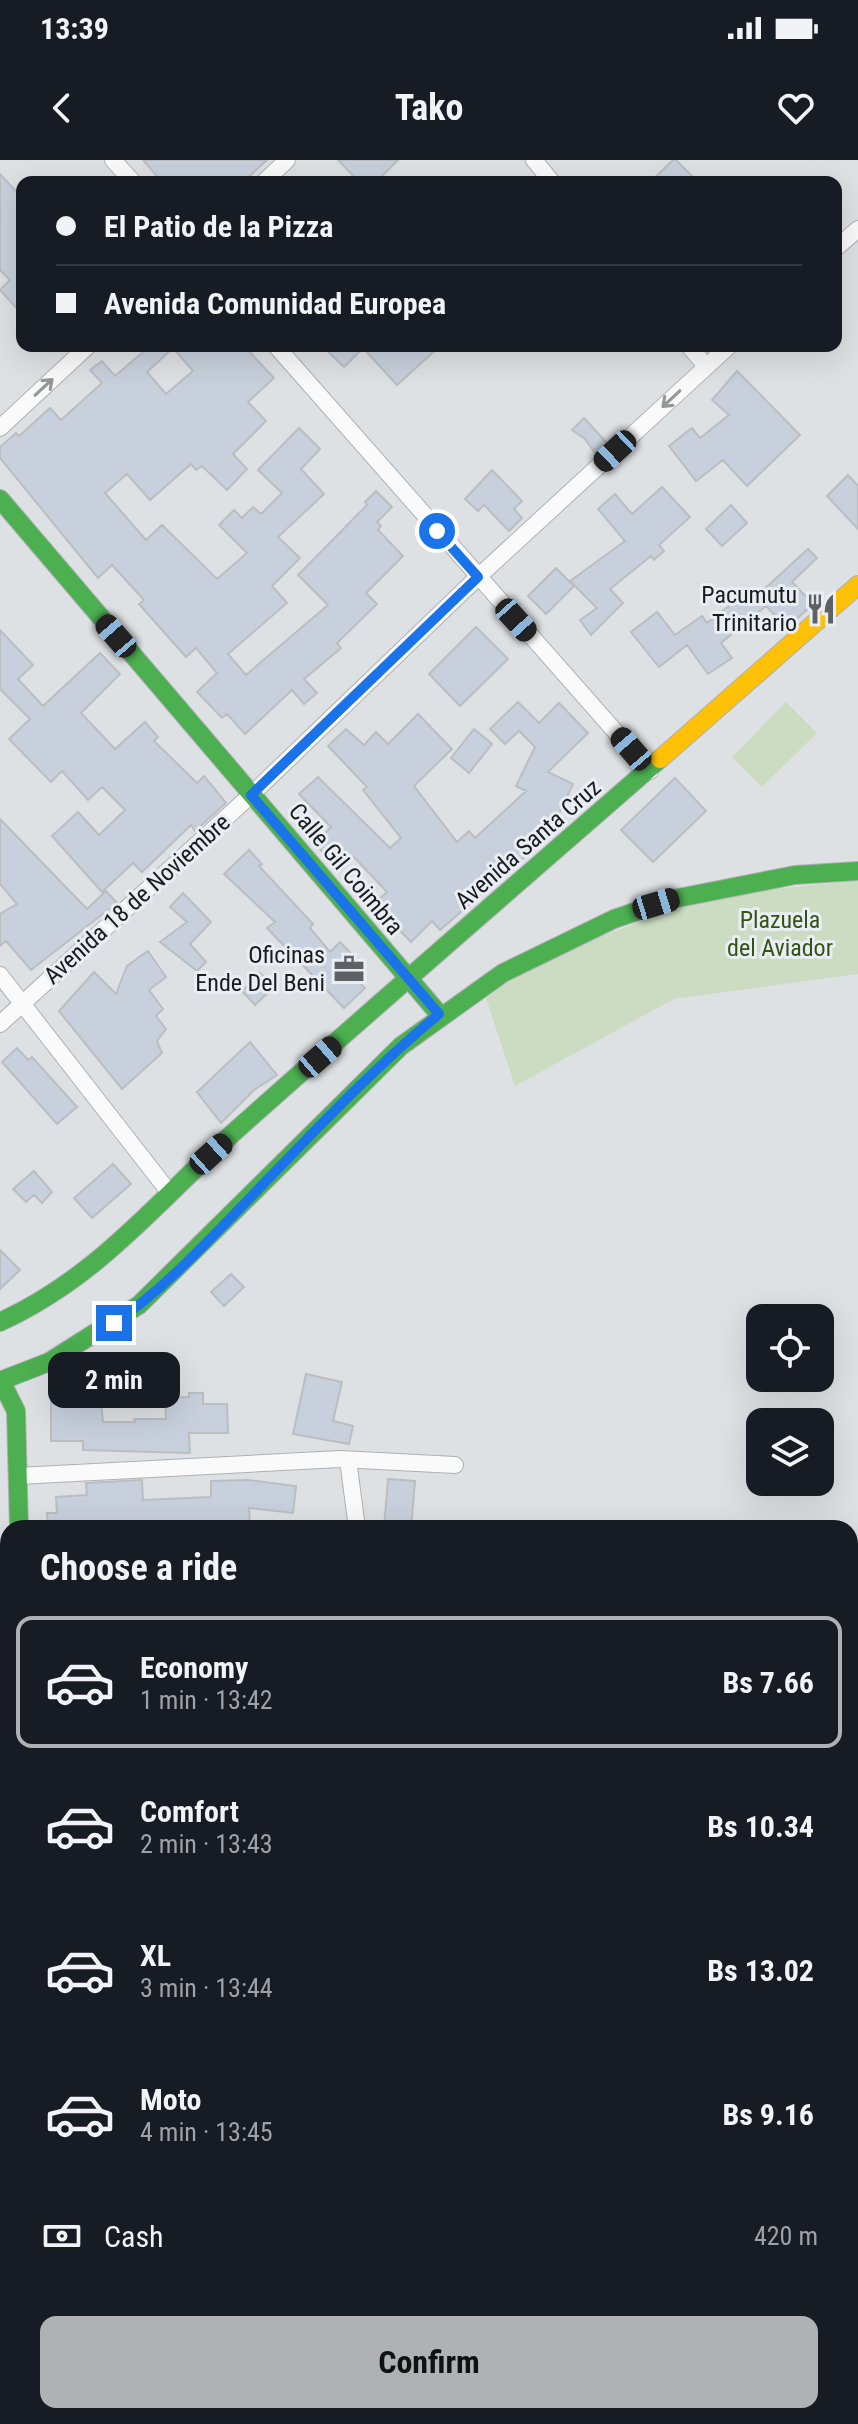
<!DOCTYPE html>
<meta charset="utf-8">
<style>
body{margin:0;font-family:"Roboto Condensed",sans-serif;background:#20242c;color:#f1f3f6;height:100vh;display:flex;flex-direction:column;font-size:30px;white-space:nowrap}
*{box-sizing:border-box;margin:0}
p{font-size:26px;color:#9ea1a6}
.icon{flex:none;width:44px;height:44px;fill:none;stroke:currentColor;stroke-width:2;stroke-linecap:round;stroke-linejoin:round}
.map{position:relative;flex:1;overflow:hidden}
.sheet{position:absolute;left:0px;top:1360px;width:858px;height:904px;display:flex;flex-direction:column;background:#171b24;border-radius:24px 24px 0 0;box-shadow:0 8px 32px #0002}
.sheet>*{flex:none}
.top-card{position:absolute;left:16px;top:16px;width:826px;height:176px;border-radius:16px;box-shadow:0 8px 32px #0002;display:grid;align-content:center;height:176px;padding:0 40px;background:#171b24}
.fabs{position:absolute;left:746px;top:1144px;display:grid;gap:16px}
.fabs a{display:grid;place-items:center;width:88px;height:88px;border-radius:16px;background:#171b24;box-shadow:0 8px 32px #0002;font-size:40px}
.end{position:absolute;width:36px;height:36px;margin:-18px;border:10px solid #1a73e8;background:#fff;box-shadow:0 0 0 4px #fff}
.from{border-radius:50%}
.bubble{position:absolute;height:56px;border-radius:16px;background:#171b24;box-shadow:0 8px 32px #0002;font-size:26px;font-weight:700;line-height:56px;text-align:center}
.car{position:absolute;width:24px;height:48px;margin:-24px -12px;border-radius:10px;box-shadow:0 0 6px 2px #0007;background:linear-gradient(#222 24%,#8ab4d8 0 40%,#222 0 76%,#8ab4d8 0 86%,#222 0)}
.top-card b{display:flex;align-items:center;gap:28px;height:76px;font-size:30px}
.top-card b+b{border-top:2px solid #363941}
.top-card i{width:20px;height:20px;background:#f1f3f6}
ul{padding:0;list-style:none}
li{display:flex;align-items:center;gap:24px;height:132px;margin:0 16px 12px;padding:0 24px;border:4px solid transparent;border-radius:16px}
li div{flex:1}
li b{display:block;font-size:30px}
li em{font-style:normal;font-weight:700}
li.active{border-color:#afb1b4}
li>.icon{width:72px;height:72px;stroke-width:1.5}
h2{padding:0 40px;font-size:36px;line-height:96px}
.pay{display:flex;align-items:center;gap:20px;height:88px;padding:0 40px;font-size:30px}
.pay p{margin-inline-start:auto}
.primary-button{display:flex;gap:16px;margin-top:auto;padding:16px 40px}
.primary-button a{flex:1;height:92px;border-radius:16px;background:#afb1b4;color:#111;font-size:32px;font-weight:700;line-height:92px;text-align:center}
.status{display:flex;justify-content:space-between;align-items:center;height:56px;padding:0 40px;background:#171b24;direction:ltr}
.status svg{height:22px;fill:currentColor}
header{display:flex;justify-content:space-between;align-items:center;height:104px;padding:0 40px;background:#171b24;font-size:36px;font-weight:700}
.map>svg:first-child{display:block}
</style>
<div class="status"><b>13:39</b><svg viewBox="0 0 49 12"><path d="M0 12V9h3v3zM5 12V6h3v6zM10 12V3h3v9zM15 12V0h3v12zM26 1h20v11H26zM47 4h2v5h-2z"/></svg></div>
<header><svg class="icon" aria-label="back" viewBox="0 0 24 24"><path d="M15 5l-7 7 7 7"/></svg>Tako<svg class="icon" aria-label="heart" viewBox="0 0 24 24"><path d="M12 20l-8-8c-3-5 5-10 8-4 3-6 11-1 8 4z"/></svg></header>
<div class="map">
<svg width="858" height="2264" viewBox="0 0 858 2264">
<rect width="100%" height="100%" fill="#dee1e4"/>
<!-- green -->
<path fill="#cbdcc2" d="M786,542L817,573L762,627L732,597Z
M858,720V814L674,839L515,926L486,838L537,801L704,737Z"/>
<!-- building -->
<path fill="#c7d0dc" stroke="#bbbec0" stroke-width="2" fill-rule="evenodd" d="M143,0H267L243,22H162Z
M338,0H398L376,22H359Z
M673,0H676L698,22H650Z
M0,14L22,38V154L0,130L10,120L0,110Z
M138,186H244L274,218L248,242L266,261L233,294L247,309L227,330L202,306L196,310L191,304L150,340L127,314L105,333L146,380L162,365L217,419L247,393L219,365L234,350L242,358L253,347L261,354L282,333L258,310L299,268L320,289L301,309L324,334L278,377L300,398L272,426L287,443L228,494L246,515L328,445L298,415L367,345L365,342L376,331L392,347L377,362L381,366L378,370L403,396L366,433L377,444L337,483L341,488L304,519L317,533L304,544L292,530L245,574L227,554L222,558L197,532L217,513L196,488L186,497L139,444L144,440L112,405L98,418L0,298V287L16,273L19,276L50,248L61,260L102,223L90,210L102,201L115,216L143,192ZM173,188L193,211L166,234L147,212Z
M322,186H440L397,225L363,188L344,207Z
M737,211L800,275L747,326L723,300L696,321L669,286L692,268L700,278L729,255L712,240Z
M584,258L607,283L596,294L584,278L572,270Z
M492,310L522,341L514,349L522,358L509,371L484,345L478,351L465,339Z
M848,315L858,326V369L827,336Z
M662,327L690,357L659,385L664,391L654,400L651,396L610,429L623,443L591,475L580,460L597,448L570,421L625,381L598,349L615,334L632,354Z
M731,345L747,363L722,386L706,369Z
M808,389L817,398L792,422L813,444L787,468L766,446L721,483L732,498L708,514L687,485L659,507L631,472L657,452L675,475L702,456L707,463L743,435L749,443Z
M556,408L574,426L546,454L528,436Z
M476,467L508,499L460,546L429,514Z
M0,470L33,505L18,519L43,546L100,493L120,514L81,553L115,589L145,562L158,577L154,581L197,623L204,616L226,643L195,671L191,665L142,712L133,703L102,732L52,676L78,652L99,675L125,650L102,627L88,640L62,611L51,622L9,579L30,559L0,529Z
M518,542L539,563L559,543L588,573L548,612L573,624L554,664L558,668L440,770L432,761L411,782L374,744L387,732L354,697L340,710L315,684L331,667L299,634L318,617L390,688L401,678L363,630L367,627L328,586L346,569L364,585L376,572L388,584L418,554L452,589L414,626L457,682L469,671L475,678L526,631L516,626L535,587L519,571L505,584L490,569Z
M474,569L492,584L469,613L451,598Z
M675,618L706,651L653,702L621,670Z
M0,659L87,749L106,731L117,743L31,810L6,781L0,786V754L17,744L0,724Z
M249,690L262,704L259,706L313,764L310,768L330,792L340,782L361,804L351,814L365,828L344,848L267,768L275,762L224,714Z
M183,733L211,762L190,784L206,802L197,811L160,782L187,762L170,747Z
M148,791L166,817L149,830L163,849L156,856L166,869L157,881L162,893L122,929L59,851L94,812L116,834L127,806Z
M260,813L274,827L255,845L242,831Z
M250,882L277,915L254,930L221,963L197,932Z
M17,888L28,900L32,897L77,947L57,964L2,902Z
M113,1004L131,1024L92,1058L74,1038Z
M34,1011L52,1032L42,1043L34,1035L26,1042L13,1029Z
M0,1090L20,1110L0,1129Z
M231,1114L244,1127L224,1146L211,1132Z
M104,1206H120L121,1236H105Z
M306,1214L342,1222L333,1261L353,1266L349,1284L293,1274Z
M189,1233H203V1244H227L228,1273H189L190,1293L83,1290V1281H51V1242L101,1241L103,1262H135L134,1259H166L165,1238L189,1237Z
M388,1319L415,1321L411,1368H384Z
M142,1320L143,1340L211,1337V1321L248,1320L296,1326L293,1353L249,1348L250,1367L48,1368L47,1353H57L56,1337L87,1335L86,1323Z"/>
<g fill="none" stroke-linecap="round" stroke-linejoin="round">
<!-- street casing -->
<g stroke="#aeb0b2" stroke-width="18">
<path id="street" d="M113,0L133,22
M534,0L552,22
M264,22L287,0
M836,88L858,69
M276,186L650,611
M689,186L706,206
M0,268L88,186
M0,815L169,1032
M0,864L251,635L478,417L729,186
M348,1300L357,1368
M18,1316L340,1299L455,1305
M0,1871H8"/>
</g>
<!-- fast casing -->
<g stroke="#aeb0b2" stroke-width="20">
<path id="fast" d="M0,339L439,854
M0,1162C98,1117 155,1044 233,973C374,847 518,723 660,599
M0,1221L49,1202L139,1145L401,886L503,813L614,759L673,739L795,715L858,711
M1,1221L16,1251L19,1368
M53,2256V2264"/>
</g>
<!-- slow casing -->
<g stroke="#aeb0b2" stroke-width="20">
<path id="slow" d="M660,599L858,425"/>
</g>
<!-- street -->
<use href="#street" stroke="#fafafb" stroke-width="16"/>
<!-- fast -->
<use href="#fast" stroke="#4caf50" stroke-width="18"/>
<!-- slow -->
<use href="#slow" stroke="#ffc107" stroke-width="18"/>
</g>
<!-- one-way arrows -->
<defs><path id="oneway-shaft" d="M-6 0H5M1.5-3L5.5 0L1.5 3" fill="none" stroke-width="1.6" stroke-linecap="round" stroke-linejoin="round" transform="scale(2)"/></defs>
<g stroke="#959697">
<use href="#oneway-shaft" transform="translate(44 227) rotate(-43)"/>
<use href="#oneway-shaft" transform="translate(671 239) rotate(137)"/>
</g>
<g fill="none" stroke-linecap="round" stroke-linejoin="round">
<!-- route -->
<path stroke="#1a73e8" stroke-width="10" d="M114,1163C163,1130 204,1085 245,1043C308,978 369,912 439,854L251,635L478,417L437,371"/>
</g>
<!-- icons -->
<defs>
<g id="restaurant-bare" transform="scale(2.4)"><path d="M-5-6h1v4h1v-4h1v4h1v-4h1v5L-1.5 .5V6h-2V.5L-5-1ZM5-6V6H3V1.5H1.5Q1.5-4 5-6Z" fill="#5e6063" stroke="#e9edf4" stroke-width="2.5" paint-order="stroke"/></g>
<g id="office-bare" transform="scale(2.4)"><path d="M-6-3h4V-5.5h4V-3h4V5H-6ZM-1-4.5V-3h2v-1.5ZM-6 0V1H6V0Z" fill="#5e6063" stroke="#e9edf4" stroke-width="2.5" paint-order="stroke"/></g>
</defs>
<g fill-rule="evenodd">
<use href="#restaurant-bare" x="821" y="449"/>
<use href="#office-bare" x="349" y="809"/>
</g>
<g text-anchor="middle" stroke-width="6" stroke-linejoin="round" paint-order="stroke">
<!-- poi labels -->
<g font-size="24" fill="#191b1d" stroke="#e9edf4" text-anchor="end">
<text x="797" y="443">Pacumutu<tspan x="797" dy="28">Trinitario</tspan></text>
<text x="325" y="803">Oficinas<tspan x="325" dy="28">Ende Del Beni</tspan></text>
</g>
<!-- street labels -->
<g font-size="24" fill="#191b1d" stroke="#e9edf4">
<text transform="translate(528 684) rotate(-41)" y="8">Avenida Santa Cruz</text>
<text transform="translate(346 709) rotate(50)" y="8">Calle Gil Coimbra</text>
<text transform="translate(137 739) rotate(-42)" y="8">Avenida 18 de Noviembre</text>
</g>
<!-- park labels -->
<g font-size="24" fill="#345313" stroke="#e9edf4">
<text x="780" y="768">Plazuela<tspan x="780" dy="28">del Aviador</tspan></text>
</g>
</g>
</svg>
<div class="fabs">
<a><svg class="icon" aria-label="locate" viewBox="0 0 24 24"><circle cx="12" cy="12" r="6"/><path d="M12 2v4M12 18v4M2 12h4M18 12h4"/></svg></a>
<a><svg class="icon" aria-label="layers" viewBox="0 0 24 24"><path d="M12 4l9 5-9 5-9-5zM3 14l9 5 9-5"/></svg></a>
</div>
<i class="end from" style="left:437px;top:371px"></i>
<i class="end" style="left:114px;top:1163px"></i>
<div class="bubble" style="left:48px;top:1192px;width:132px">2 min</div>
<i class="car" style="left:615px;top:291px;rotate:227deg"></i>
<i class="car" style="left:516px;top:460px;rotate:138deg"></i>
<i class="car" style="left:116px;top:476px;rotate:319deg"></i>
<i class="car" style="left:631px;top:589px;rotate:319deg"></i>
<i class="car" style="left:656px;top:744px;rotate:73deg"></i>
<i class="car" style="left:320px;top:897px;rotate:49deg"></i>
<i class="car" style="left:211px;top:994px;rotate:48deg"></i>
<div class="top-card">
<b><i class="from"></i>El Patio de la Pizza</b>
<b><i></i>Avenida Comunidad Europea</b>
</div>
<section class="sheet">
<h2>Choose a ride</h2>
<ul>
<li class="active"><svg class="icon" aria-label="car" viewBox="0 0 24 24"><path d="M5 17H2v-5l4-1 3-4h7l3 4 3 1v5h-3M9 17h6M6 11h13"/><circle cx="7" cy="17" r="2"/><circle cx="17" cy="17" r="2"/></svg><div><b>Economy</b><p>1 min · 13:42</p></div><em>Bs 7.66</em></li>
<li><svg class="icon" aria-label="car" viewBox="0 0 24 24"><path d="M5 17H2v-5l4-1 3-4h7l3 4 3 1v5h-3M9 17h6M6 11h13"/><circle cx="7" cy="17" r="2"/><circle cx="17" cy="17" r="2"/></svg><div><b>Comfort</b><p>2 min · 13:43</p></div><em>Bs 10.34</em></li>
<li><svg class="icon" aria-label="car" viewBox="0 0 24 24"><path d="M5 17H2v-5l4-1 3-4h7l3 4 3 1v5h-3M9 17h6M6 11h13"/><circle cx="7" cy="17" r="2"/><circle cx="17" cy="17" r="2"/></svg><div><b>XL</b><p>3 min · 13:44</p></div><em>Bs 13.02</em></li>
<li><svg class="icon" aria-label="car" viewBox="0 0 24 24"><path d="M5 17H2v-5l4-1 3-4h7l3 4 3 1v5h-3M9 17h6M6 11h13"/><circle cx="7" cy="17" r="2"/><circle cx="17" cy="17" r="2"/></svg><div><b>Moto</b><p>4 min · 13:45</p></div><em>Bs 9.16</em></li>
</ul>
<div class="pay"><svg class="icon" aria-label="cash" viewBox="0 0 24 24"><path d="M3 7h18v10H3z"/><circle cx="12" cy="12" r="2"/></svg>Cash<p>420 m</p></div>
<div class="primary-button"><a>Confirm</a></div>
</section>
</div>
